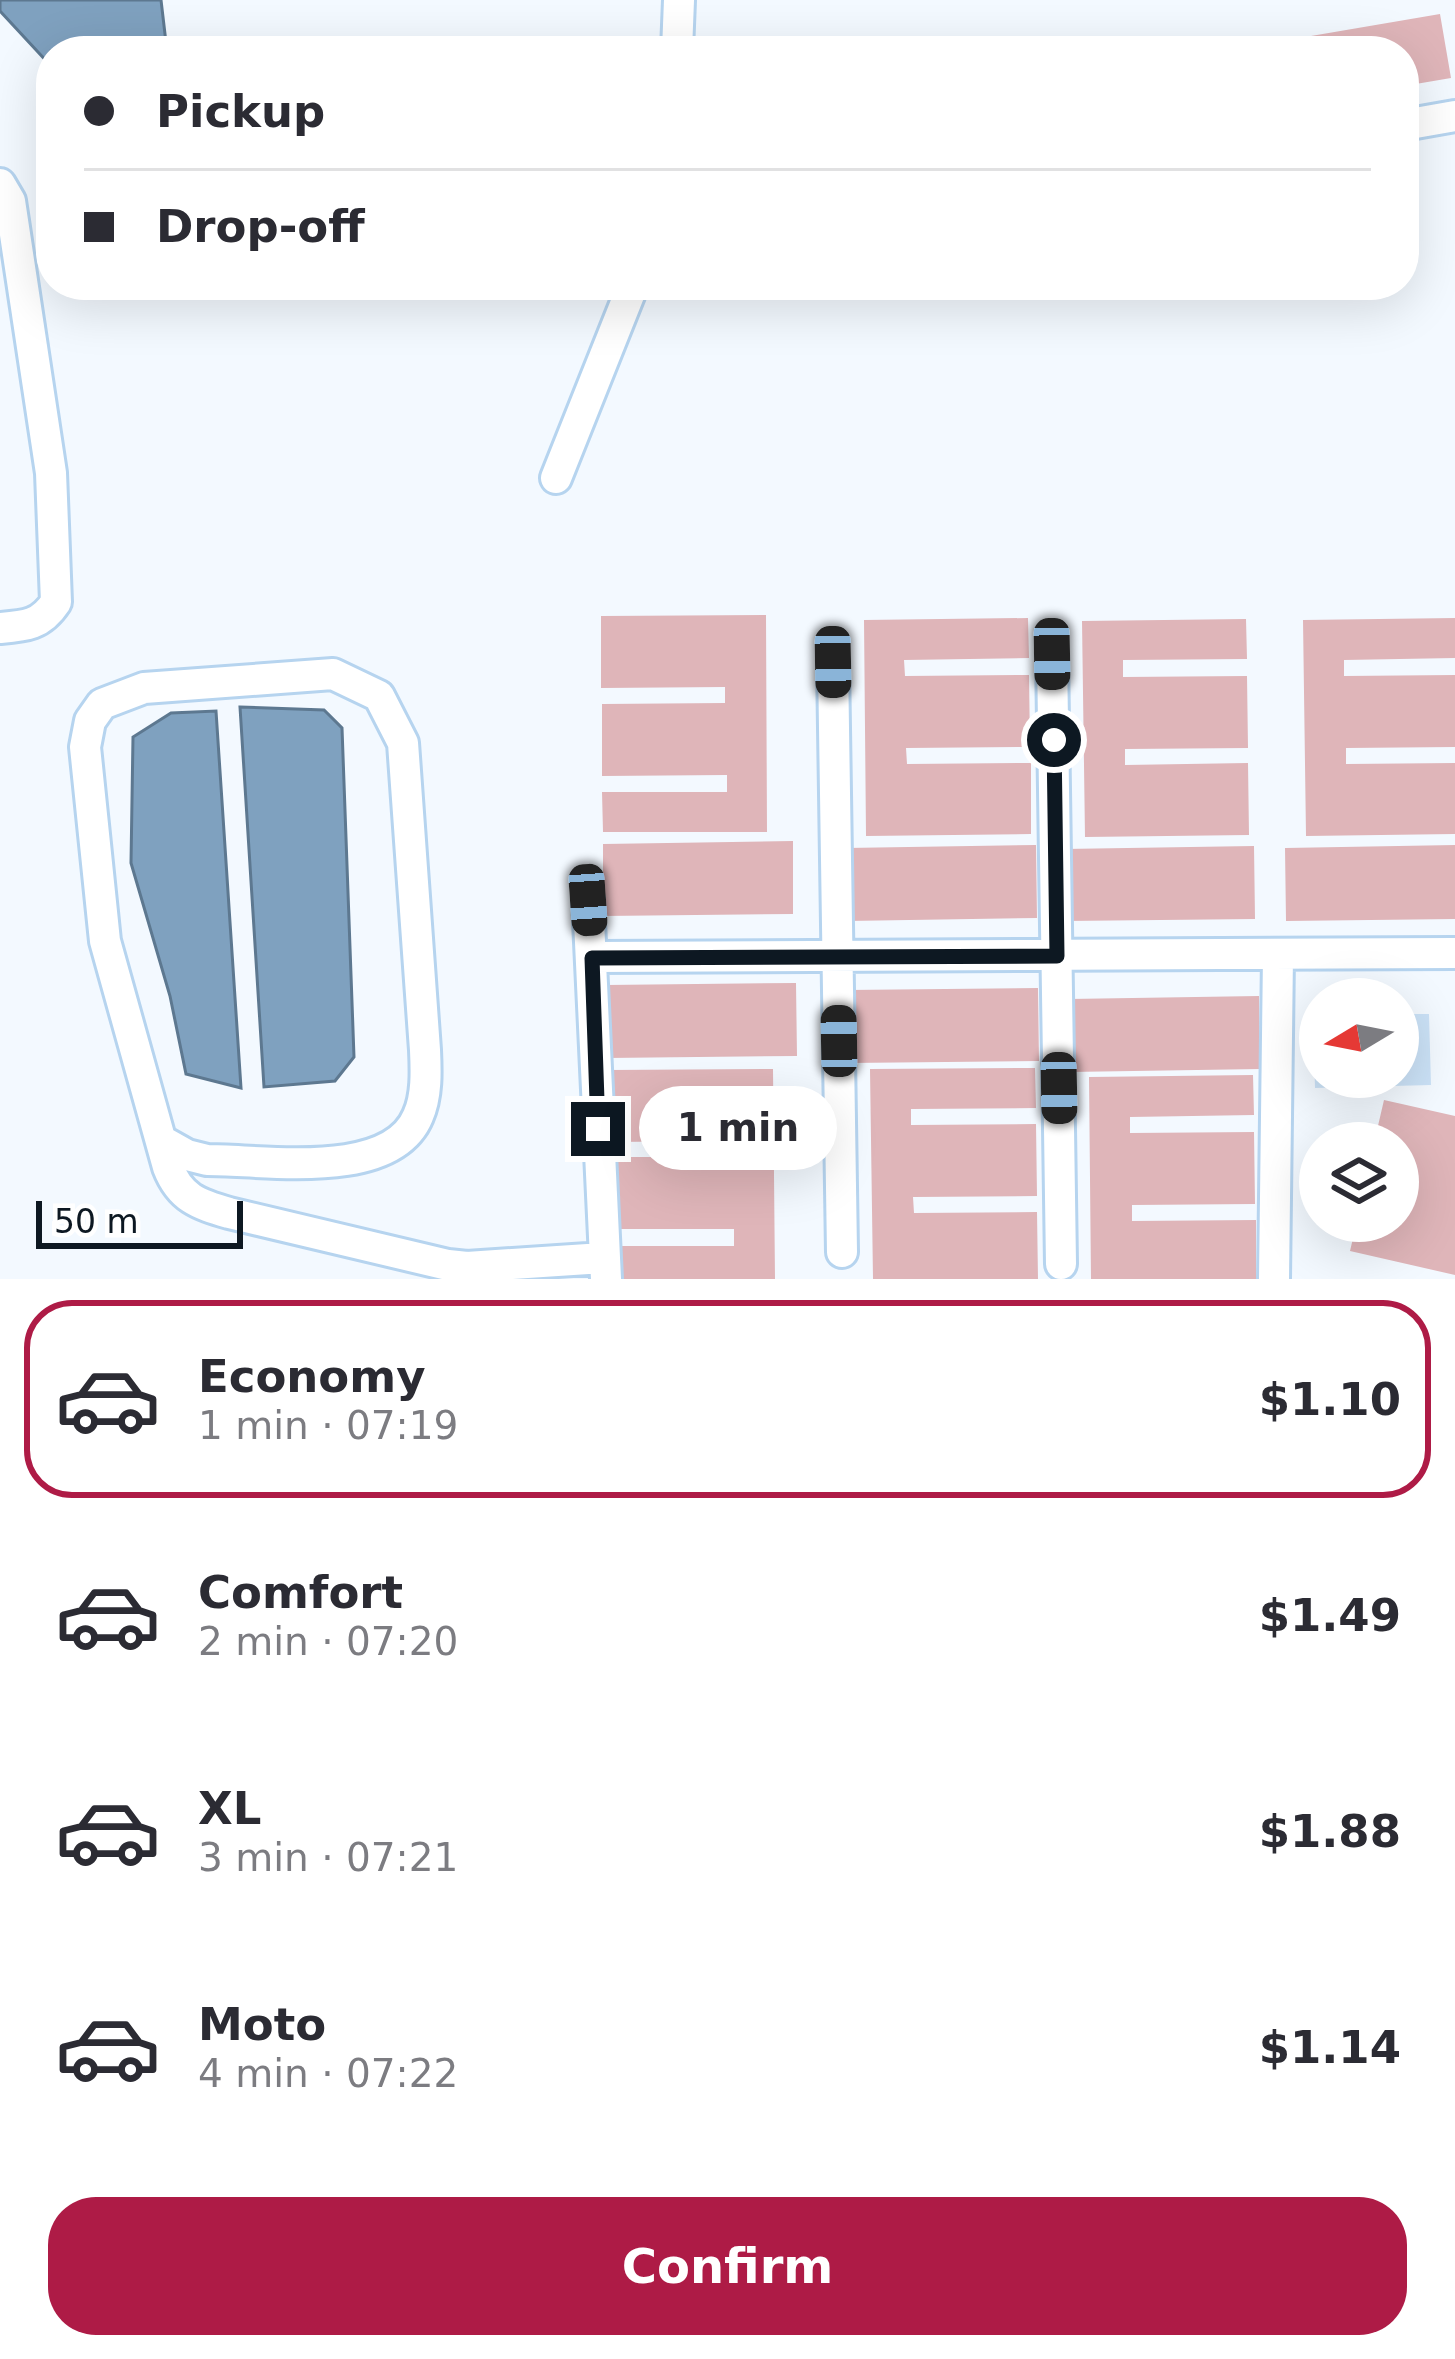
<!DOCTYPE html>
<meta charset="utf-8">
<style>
body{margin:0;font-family:"DejaVu Sans",sans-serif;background:#f7f7f7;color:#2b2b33;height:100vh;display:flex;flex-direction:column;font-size:45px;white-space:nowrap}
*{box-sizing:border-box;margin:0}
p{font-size:39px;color:#7c7c81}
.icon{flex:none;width:66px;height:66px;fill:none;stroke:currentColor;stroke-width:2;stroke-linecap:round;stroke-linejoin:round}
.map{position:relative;height:1279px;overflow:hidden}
.sheet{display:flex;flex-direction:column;background:#fff;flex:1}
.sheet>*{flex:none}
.banner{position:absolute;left:36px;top:36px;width:1383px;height:264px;border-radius:48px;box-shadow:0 12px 48px #0002;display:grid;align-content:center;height:264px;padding:0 48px;background:#fff}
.needle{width:78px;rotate:260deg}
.buttons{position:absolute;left:1299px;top:978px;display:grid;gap:24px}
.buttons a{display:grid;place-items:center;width:120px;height:120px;border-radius:50%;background:#fff;box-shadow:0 12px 48px #0002;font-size:60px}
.scale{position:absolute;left:36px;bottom:30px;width:207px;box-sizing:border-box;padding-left:12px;border:6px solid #0d1822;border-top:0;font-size:33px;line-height:42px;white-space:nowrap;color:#0d1822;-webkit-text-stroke:9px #fff;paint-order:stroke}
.end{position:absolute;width:54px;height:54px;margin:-27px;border:15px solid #0d1822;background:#fff;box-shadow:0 0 0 6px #fff}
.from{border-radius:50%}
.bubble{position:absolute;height:84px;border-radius:42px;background:#fff;box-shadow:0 12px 48px #0002;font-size:39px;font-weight:600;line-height:84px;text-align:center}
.car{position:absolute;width:36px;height:72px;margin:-36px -18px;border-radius:15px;box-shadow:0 0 9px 3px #0007;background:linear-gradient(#222 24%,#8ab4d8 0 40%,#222 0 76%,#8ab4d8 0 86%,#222 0)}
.banner b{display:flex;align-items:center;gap:42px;height:114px;font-size:45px}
.banner b+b{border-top:3px solid #e1e1e2}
.banner i{width:30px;height:30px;background:#2b2b33}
ul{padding:21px 0 0;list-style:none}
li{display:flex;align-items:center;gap:36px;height:198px;margin:0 24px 18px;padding:0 24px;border:6px solid transparent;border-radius:48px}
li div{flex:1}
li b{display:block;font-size:45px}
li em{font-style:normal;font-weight:600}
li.current{border-color:#ae1b46}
li>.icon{width:108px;height:108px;stroke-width:1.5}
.button{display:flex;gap:24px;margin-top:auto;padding:24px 48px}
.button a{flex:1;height:138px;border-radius:48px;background:#ae1b46;color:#fff;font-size:48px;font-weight:600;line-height:138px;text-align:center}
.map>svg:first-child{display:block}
</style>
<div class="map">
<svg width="1455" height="1279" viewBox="0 0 1455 1279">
<rect width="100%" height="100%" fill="#f3f9ff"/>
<!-- green -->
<path fill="#cbe2f7" d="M1398,1014H1429L1431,1085L1315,1088L1313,1016H1320V1077H1398Z"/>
<!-- water -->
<path fill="#7fa1bf" stroke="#5d7890" stroke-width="3" d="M0,0H161L167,51H51L50,65L0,11Z
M240,707L324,710L342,728L354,1057L335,1081L264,1087Z
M216,711L241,1088L186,1074L170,996L131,863L133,737L171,713Z"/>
<!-- building -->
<path fill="#dfb5b9" d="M1440,14L1451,78L1404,86V51H1271L1270,43Z
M766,615L767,832H603L602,792H727V775L602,776V704L725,703V687L601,688V616Z
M1028,618L1029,658L904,660L905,676L1029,675L1030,747L906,748L907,764L1031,763V834L866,836L864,620Z
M1455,618V658L1344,660V676L1455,675V747L1346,748V764L1455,763V834L1306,836L1303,620Z
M1246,619L1247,659L1123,660V677L1247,676L1248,748L1125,749V765L1248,763L1249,835L1085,837L1082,621Z
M793,841V914L603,916V844Z
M1036,845L1037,918L847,921L846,848Z
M1455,845V919L1286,921L1285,848Z
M1254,846L1255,919L1065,921L1064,849Z
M796,983L797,1056L607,1058L606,985Z
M1038,988L1039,1061L848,1063V990Z
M1259,996L1260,1069L1070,1072L1069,999Z
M1035,1068L1036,1108L911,1109V1125L1036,1124L1037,1196L913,1197L914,1213L1037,1212L1038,1279H873L870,1069Z
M773,1069L775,1279H610V1246H734V1229H610L609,1157H733V1141L609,1142V1070Z
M1253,1075L1254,1115L1130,1117V1133L1254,1132L1255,1204L1132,1205V1221L1256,1220V1279H1091L1089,1077Z
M1384,1100L1455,1116V1275L1350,1251L1357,1221H1398V1143H1374Z"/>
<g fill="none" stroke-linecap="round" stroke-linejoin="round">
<!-- minor casing -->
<g stroke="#b6d4ef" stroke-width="36">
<path id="minor" d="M677,51L679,0
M1404,125L1455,116
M0,184L10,201L51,473L56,602C41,625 26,626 0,628
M556,478L633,285
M1052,654L1061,1264
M833,662L842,1252
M588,900L606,1279
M592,957L1455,953
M162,1141L187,1155L207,1160C266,1160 391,1181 418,1116C427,1096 426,1071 425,1050L403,743L379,696L333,674L144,688L102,704L90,721L85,747L105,941L168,1167C180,1198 198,1204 229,1213L448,1265L467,1267L603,1258
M1274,1279L1278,955"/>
</g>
<!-- minor -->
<use href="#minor" stroke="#fff" stroke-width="30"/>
</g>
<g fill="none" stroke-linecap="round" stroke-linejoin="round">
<!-- route -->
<path stroke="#0d1822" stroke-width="15" d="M598,1129L592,958L1057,956L1054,740"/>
</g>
</svg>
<div class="buttons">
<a><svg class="needle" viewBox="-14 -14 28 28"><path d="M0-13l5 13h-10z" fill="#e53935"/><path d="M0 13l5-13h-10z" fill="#7c7c81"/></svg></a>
<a><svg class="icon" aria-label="layers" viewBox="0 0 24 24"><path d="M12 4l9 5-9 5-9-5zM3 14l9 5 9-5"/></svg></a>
</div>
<div class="scale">50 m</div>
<i class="end from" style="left:1054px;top:740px"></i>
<i class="end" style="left:598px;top:1129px"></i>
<div class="bubble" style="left:639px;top:1086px;width:198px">1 min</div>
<i class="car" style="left:1052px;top:654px;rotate:179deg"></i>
<i class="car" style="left:833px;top:662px;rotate:179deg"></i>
<i class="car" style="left:588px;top:900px;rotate:176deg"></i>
<i class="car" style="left:839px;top:1041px;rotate:359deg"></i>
<i class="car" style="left:1059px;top:1088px;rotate:179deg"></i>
<div class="banner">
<b><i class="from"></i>Pickup</b>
<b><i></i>Drop-off</b>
</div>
</div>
<section class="sheet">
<ul>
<li class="current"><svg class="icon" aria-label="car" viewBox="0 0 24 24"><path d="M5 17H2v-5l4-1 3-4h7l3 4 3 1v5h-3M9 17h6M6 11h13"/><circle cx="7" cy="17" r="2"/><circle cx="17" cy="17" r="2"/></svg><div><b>Economy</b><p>1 min · 07:19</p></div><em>$1.10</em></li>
<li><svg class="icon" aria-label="car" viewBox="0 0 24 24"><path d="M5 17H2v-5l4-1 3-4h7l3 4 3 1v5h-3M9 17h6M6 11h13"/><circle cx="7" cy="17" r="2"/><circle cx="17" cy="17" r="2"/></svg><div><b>Comfort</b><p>2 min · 07:20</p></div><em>$1.49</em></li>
<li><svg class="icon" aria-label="car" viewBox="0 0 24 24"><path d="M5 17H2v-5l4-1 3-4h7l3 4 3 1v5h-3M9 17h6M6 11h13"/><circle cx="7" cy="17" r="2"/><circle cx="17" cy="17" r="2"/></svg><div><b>XL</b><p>3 min · 07:21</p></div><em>$1.88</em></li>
<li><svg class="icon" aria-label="car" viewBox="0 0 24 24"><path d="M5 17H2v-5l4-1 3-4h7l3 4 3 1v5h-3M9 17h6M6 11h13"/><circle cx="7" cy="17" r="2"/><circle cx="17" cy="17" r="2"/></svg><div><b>Moto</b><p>4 min · 07:22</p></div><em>$1.14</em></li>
</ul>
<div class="button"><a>Confirm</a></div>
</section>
